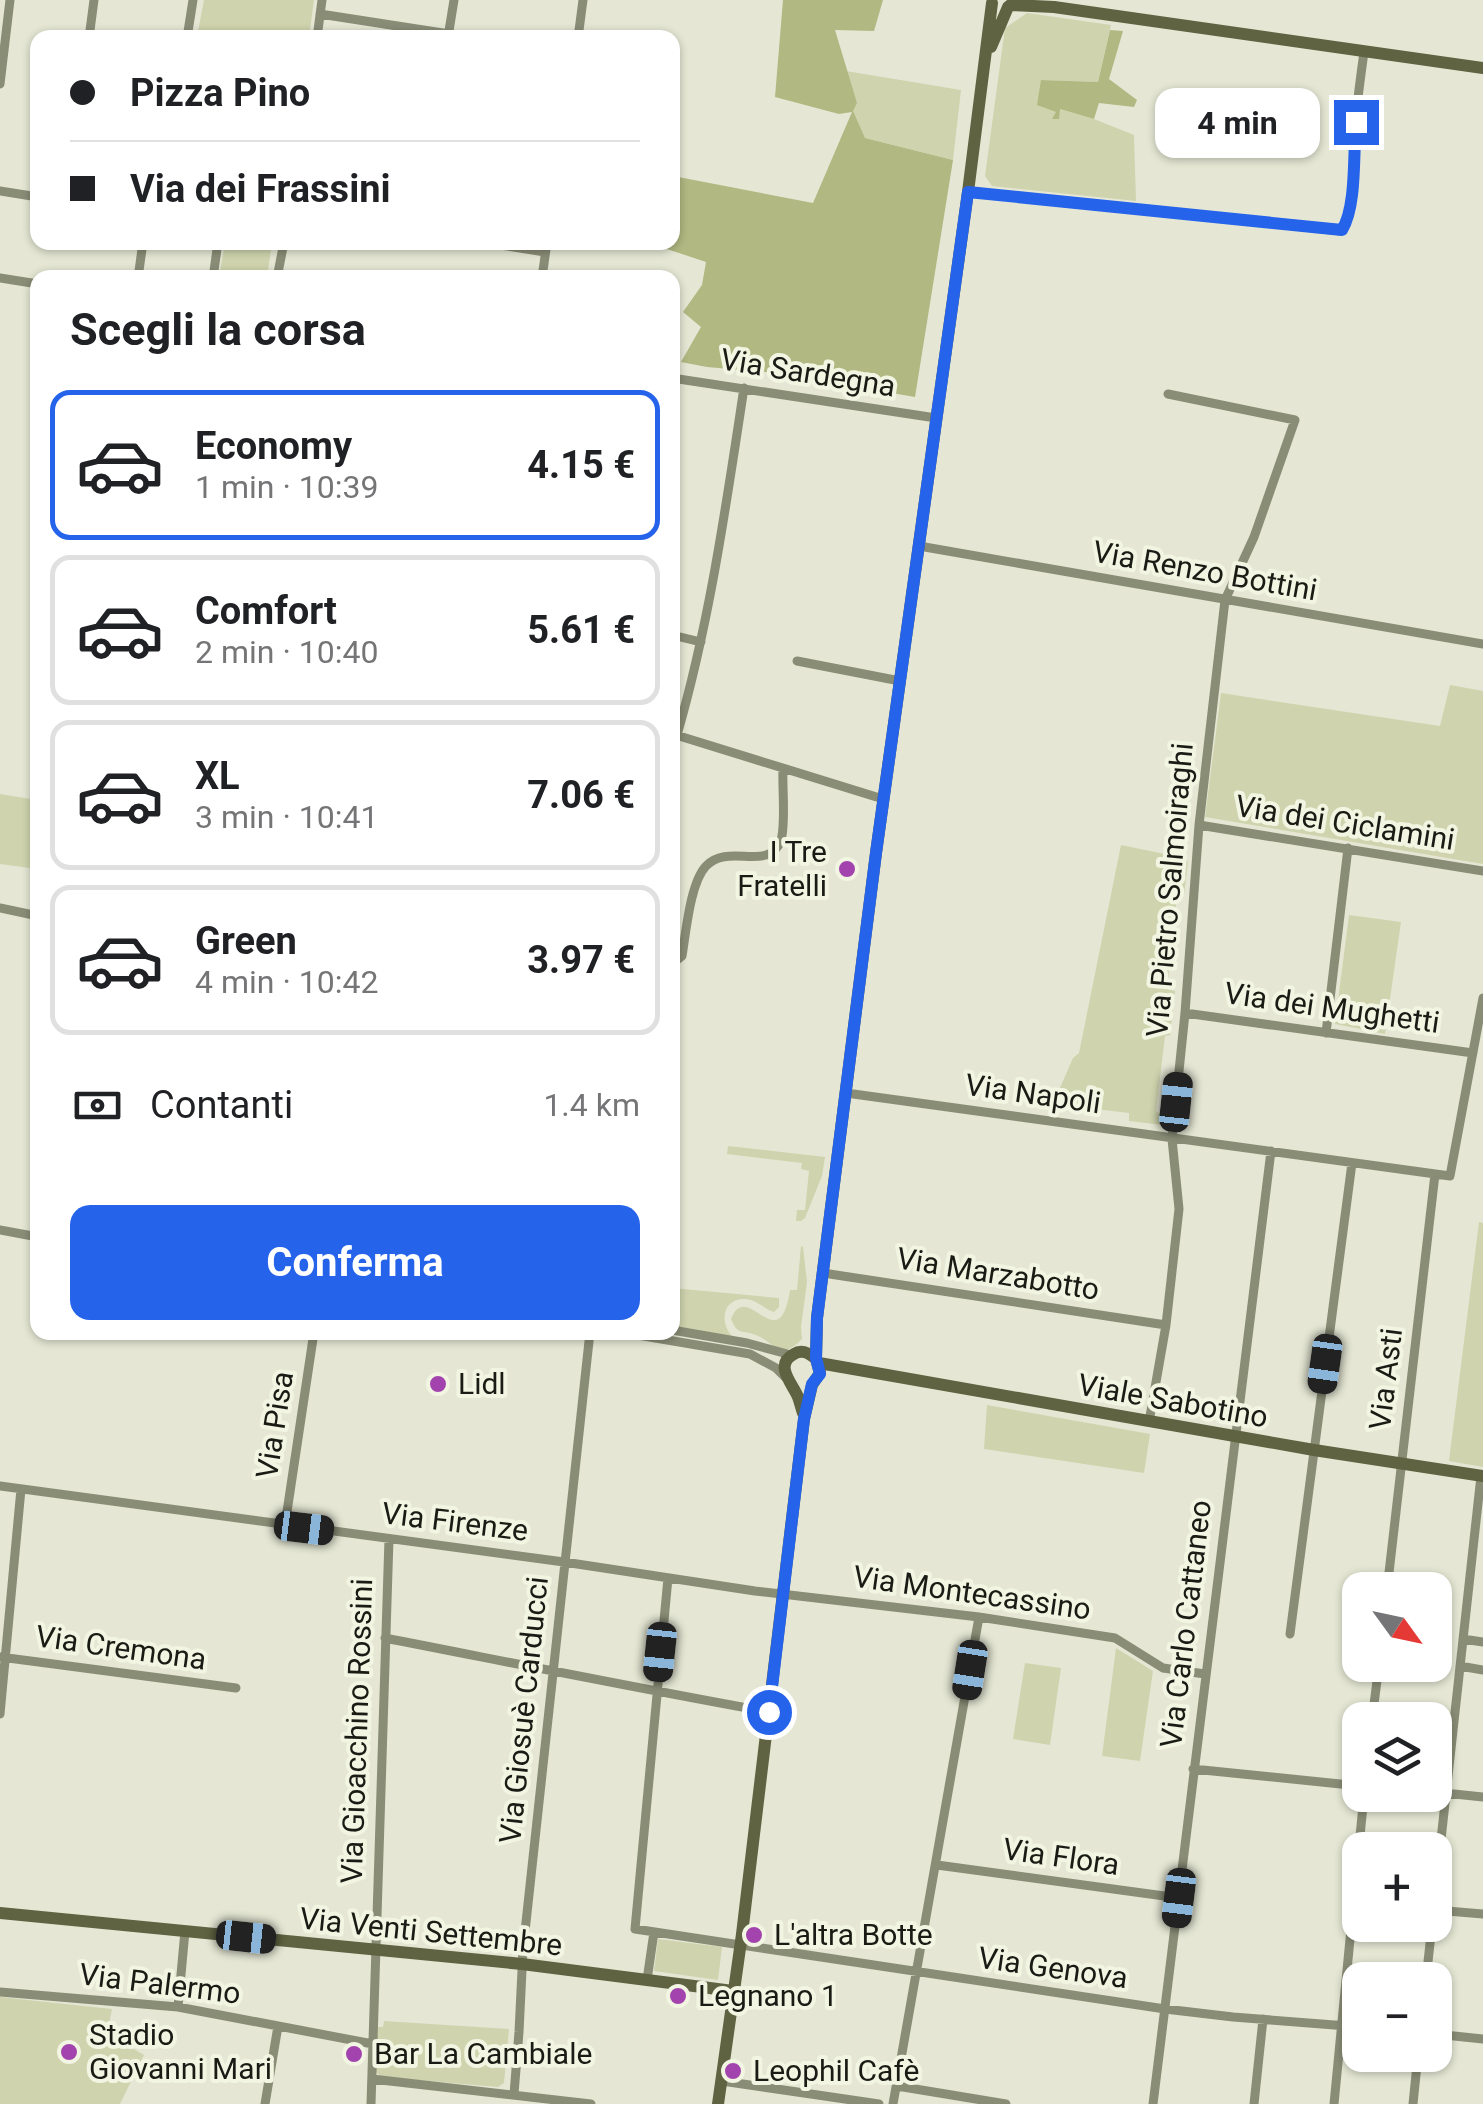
<!DOCTYPE html>
<html lang="it">
<meta charset="utf-8">
<style>
body{margin:0;font-family:Roboto,sans-serif;background:#f2f2f2;color:#202124;height:100vh;display:flex;flex-direction:column;font-size:38px;white-space:nowrap}
*{box-sizing:border-box;margin:0}
p{font-size:32px;color:#757577}
.icon{flex:none;width:55px;height:55px;fill:none;stroke:currentColor;stroke-width:2;stroke-linecap:round;stroke-linejoin:round}
.map{position:relative;flex:1;overflow:hidden}
.panel{position:absolute;left:30px;top:270px;width:650px;height:1070px;display:flex;flex-direction:column;background:#fff;border-radius:20px;box-shadow:0 2px 8px #0004}
.panel>*{flex:none}
.guide{position:absolute;left:30px;top:30px;width:650px;height:220px;border-radius:20px;box-shadow:0 2px 8px #0004;display:grid;align-content:center;height:220px;padding:0 40px;background:#fff}
.needle{width:65px;rotate:123deg}
.buttons{position:absolute;left:1342px;top:1572px;display:grid;gap:20px}
.buttons a{display:grid;place-items:center;width:110px;height:110px;border-radius:20px;background:#fff;box-shadow:0 2px 8px #0004;font-size:50px}
.end{position:absolute;width:45px;height:45px;margin:-22px;border:12px solid #2563eb;background:#fff;box-shadow:0 0 0 5px #fff}
.from{border-radius:50%}
.bubble{position:absolute;height:70px;border-radius:20px;background:#fff;box-shadow:0 2px 8px #0004;font-size:32px;font-weight:700;line-height:70px;text-align:center}
.car{position:absolute;width:30px;height:60px;margin:-30px -15px;border-radius:12px;box-shadow:0 0 8px 2px #0007;background:linear-gradient(#222 24%,#8ab4d8 0 40%,#222 0 76%,#8ab4d8 0 86%,#222 0)}
.guide b{display:flex;align-items:center;gap:35px;height:95px;font-size:38px}
.guide b+b{border-top:2px solid #e0e0e0}
.guide i{width:25px;height:25px;background:#202124}
ul{padding:0;list-style:none}
li{display:flex;align-items:center;gap:30px;height:150px;margin:0 20px 15px;padding:0 20px;border:5px solid #e0e0e0;border-radius:20px}
li div{flex:1}
li b{display:block;font-size:38px}
li em{font-style:normal;font-weight:700}
li.selected{border-color:#2563eb}
li>.icon{width:90px;height:90px;stroke-width:1.5}
h2{padding:0 40px;font-size:45px;line-height:120px}
.pay{display:flex;align-items:center;gap:25px;height:110px;padding:0 40px;font-size:38px}
.pay p{margin-inline-start:auto}
.primary-button{display:flex;gap:20px;margin-top:auto;padding:20px 40px}
.primary-button a{flex:1;height:115px;border-radius:20px;background:#2563eb;color:#fff;font-size:40px;font-weight:700;line-height:115px;text-align:center}
.map>svg:first-child{display:block}
</style>
<div class="map">
<svg width="1483" height="2104" viewBox="0 0 1483 2104">
<rect width="100%" height="100%" fill="#e5e7d4"/>
<!-- green -->
<path fill="#cfd4ae" d="M204,0H314L309,37H197Z
M1027,13L1111,25L1098,82L1041,80L1057,112L1053,118L1060,109L1094,119L1134,135L1136,201L992,186L985,176L1005,28Z
M846,71L961,90L953,160L865,138L852,111L857,103Z
M225,243H272L267,277H219Z
M1450,685L1483,691V864L1205,817L1221,693L1440,726Z
M0,794L37,800V869L0,864Z
M1121,845L1184,858L1188,862L1184,895H1177L1167,989L1175,991L1170,1035L1165,1036L1156,1112L1163,1114L1162,1125L1129,1121V1113L1053,1104L1073,1058L1079,1053Z
M1349,915L1401,922L1385,1034L1335,1024Z
M728,1146L825,1157L822,1176L805,1218L801,1221H796L797,1210H805L809,1171L801,1169L802,1163L727,1154Z
M1479,1222L1483,1223V1467L1449,1461Z
M801,1246L803,1247L807,1282L801,1327L802,1339C780,1361 777,1345 758,1336C744,1329 738,1337 731,1319C747,1277 779,1362 790,1290H797Z
M672,1288L779,1298V1307L774,1312C764,1309 755,1298 743,1299C721,1300 720,1325 733,1337L673,1327Z
M987,1405L1150,1434L1144,1473L984,1449Z
M1116,1648L1153,1671L1140,1761L1102,1756Z
M1025,1663L1061,1668L1050,1745L1013,1739Z
M658,1939L722,1947L718,1980L654,1971Z
M0,1997L112,2009L106,2040L112,2047L134,2049L144,2055L120,2104H0Z
M384,2021L509,2029L504,2083L498,2087L381,2077L375,2071L377,2027H383Z"/>
<!-- forest -->
<path fill="#b1b881" d="M783,0H883L874,31L835,30L857,103L853,111L865,138L953,160L915,397L777,373L707,367L681,362L701,327L683,312L702,285L706,262L649,243L672,242L673,176L813,203L852,112L839,114L775,97Z
M1110,30L1123,31L1109,79L1137,100L1134,107L1099,103L1094,119L1060,109L1059,119H1052L1056,112L1037,105L1041,80L1098,82Z"/>
<g fill="none" stroke-linecap="round" stroke-linejoin="round">
<!-- street -->
<path stroke="#8a8d76" stroke-width="9" d="M320,14L475,38
M448,37L454,0
M89,38L94,0
M187,38L193,0
M317,38L322,0
M578,38L583,0
M0,84L10,0
M0,191L38,197
M968,192L1341,231C1358,205 1352,167 1354,138C1356,109 1360,81 1364,52
M482,242L545,252
M0,278L38,284
M138,278L143,242
M213,278L218,242
M277,278L284,242
M542,278L547,242
M672,378L936,418
M919,546L1483,644
M672,635L701,642
M797,661L900,681
M676,735L883,799
M677,735C710,621 726,505 744,388
M1199,825L1483,871
M0,908L38,916
M672,959L677,960L682,956C686,933 690,883 706,866C729,842 769,873 781,840C786,825 782,786 783,769
M1185,1013L1473,1053
M1326,1033L1348,848
M846,1093L1450,1176L1483,998
M0,1230L38,1237
M823,1273L1166,1325
M672,1330L747,1343L791,1355
M620,1332L750,1354L776,1368L787,1379
M1149,1422L1166,1325L1179,1209L1172,1139L1185,1013L1199,825L1225,600L1254,537L1295,420L1168,394
M0,1486L564,1562L755,1591L979,1617L1115,1638L1163,1668L1205,1674
M285,1525L314,1332
M668,1578L635,1929L1165,2009L1233,2017L1360,2027
M1387,1590L1435,1174
M1290,1634L1352,1163
M385,1638C513,1663 641,1689 769,1712
M1463,1639L1483,1642
M0,1657L236,1688
M1460,1666L1483,1670
M0,1714L21,1489
M1372,1720L1379,1665
M1193,1769L1360,1786
M1435,1792L1483,1797
M937,1865L1179,1898
M1435,1894L1481,1476
M1435,1910L1483,1914
M647,1980L654,1932
M1426,1980L1432,1925
M0,1992L178,2007L373,2044
M178,2007L185,1931
M1435,2034L1483,2039
M372,2079L591,2104
M722,2081L879,2104
M897,2086L1006,2104
M514,2094L519,2032L523,1950L590,1332
M265,2104L278,2026
M371,2104L389,1539
M893,2104L979,1617
M1153,2104L1271,1151
M1254,2104L1263,2019
M1334,2104L1364,1795
M1413,2104L1418,2055"/>
<!-- secondary -->
<path stroke="#5f6341" stroke-width="12" d="M1013,5L1054,7L1483,68
M991,47L1008,7L1017,0
M819,1363L1314,1450L1483,1476
M803,1413C801,1408 800,1402 798,1397C793,1384 773,1365 794,1354C802,1349 809,1353 816,1359
M0,1913L522,1964L733,1991
M718,2104L742,1934L804,1419L812,1385L820,1373L816,1359L817,1318L876,853L968,192L992,3"/>
</g>
<g fill="none" stroke-linecap="round" stroke-linejoin="round">
<!-- route -->
<path stroke="#2563eb" stroke-width="12" d="M769,1712L804,1419L812,1384L820,1374L816,1358L817,1318L876,853L968,192L1342,230C1357,206 1353,152 1356,122"/>
</g>
<!-- markers -->
<g fill="#a344ae" stroke="#f2f5e2" stroke-width="4">
<circle cx="847" cy="869" r="10"/>
<circle cx="438" cy="1384" r="10"/>
<circle cx="754" cy="1935" r="10"/>
<circle cx="678" cy="1996" r="10"/>
<circle cx="69" cy="2052" r="10"/>
<circle cx="354" cy="2054" r="10"/>
<circle cx="733" cy="2071" r="10"/>
</g>
<g text-anchor="middle" stroke-width="8" stroke-linejoin="round" paint-order="stroke">
<!-- street labels -->
<g font-size="30" fill="#1a1b14" stroke="#f2f5e2">
<text transform="translate(808 373) rotate(9)" y="10">Via Sardegna</text>
<text transform="translate(1205 571) rotate(10)" y="10">Via Renzo Bottini</text>
<text transform="translate(1345 823) rotate(9)" y="10">Via dei Ciclamini</text>
<text transform="translate(1170 890) rotate(-85)" y="10">Via Pietro Salmoiraghi</text>
<text transform="translate(1332 1008) rotate(8)" y="10">Via dei Mughetti</text>
<text transform="translate(1033 1094) rotate(8)" y="10">Via Napoli</text>
<text transform="translate(998 1274) rotate(9)" y="10">Via Marzabotto</text>
<text transform="translate(1386 1379) rotate(-83)" y="10">Via Asti</text>
<text transform="translate(1173 1401) rotate(10)" y="10">Viale Sabotino</text>
<text transform="translate(275 1425) rotate(-81)" y="10">Via Pisa</text>
<text transform="translate(455 1522) rotate(7)" y="10">Via Firenze</text>
<text transform="translate(972 1593) rotate(8)" y="10">Via Montecassino</text>
<text transform="translate(1186 1624) rotate(-83)" y="10">Via Carlo Cattaneo</text>
<text transform="translate(121 1648) rotate(8)" y="10">Via Cremona</text>
<text transform="translate(524 1710) rotate(-84)" y="10">Via Giosuè Carducci</text>
<text transform="translate(357 1731) rotate(-88)" y="10">Via Gioacchino Rossini</text>
<text transform="translate(1061 1857) rotate(8)" y="10">Via Flora</text>
<text transform="translate(431 1932) rotate(6)" y="10">Via Venti Settembre</text>
<text transform="translate(1053 1968) rotate(8)" y="10">Via Genova</text>
<text transform="translate(160 1984) rotate(7)" y="10">Via Palermo</text>
</g>
<!-- poi labels -->
<g font-size="30" fill="#1a1b14" stroke="#f2f5e2" text-anchor="start">
<text x="827" y="862" text-anchor="end">I Tre<tspan x="827" dy="34">Fratelli</tspan></text>
<text x="458" y="1394">Lidl</text>
<text x="774" y="1945">L'altra Botte</text>
<text x="698" y="2006">Legnano 1</text>
<text x="89" y="2045">Stadio<tspan x="89" dy="34">Giovanni Mari</tspan></text>
<text x="374" y="2064">Bar La Cambiale</text>
<text x="753" y="2081">Leophil Cafè</text>
</g>
</g>
</svg>
<div class="buttons">
<a><svg class="needle" viewBox="-14 -14 28 28"><path d="M0-13l5 13h-10z" fill="#e53935"/><path d="M0 13l5-13h-10z" fill="#757577"/></svg></a>
<a><svg class="icon" aria-label="layers" viewBox="0 0 24 24"><path d="M12 4l9 5-9 5-9-5zM3 14l9 5 9-5"/></svg></a>
<a>+</a>
<a>−</a>
</div>
<i class="end from" style="left:769px;top:1712px"></i>
<i class="end" style="left:1356px;top:122px"></i>
<div class="bubble" style="left:1155px;top:88px;width:165px">4 min</div>
<i class="car" style="left:1176px;top:1102px;rotate:6deg"></i>
<i class="car" style="left:1325px;top:1364px;rotate:188deg"></i>
<i class="car" style="left:304px;top:1528px;rotate:97deg"></i>
<i class="car" style="left:660px;top:1652px;rotate:186deg"></i>
<i class="car" style="left:970px;top:1670px;rotate:189deg"></i>
<i class="car" style="left:1179px;top:1898px;rotate:187deg"></i>
<i class="car" style="left:246px;top:1937px;rotate:96deg"></i>
<div class="guide">
<b><i class="from"></i>Pizza Pino</b>
<b><i></i>Via dei Frassini</b>
</div>
<section class="panel">
<h2>Scegli la corsa</h2>
<ul>
<li class="selected"><svg class="icon" aria-label="car" viewBox="0 0 24 24"><path d="M5 17H2v-5l4-1 3-4h7l3 4 3 1v5h-3M9 17h6M6 11h13"/><circle cx="7" cy="17" r="2"/><circle cx="17" cy="17" r="2"/></svg><div><b>Economy</b><p>1 min · 10:39</p></div><em>4.15 €</em></li>
<li><svg class="icon" aria-label="car" viewBox="0 0 24 24"><path d="M5 17H2v-5l4-1 3-4h7l3 4 3 1v5h-3M9 17h6M6 11h13"/><circle cx="7" cy="17" r="2"/><circle cx="17" cy="17" r="2"/></svg><div><b>Comfort</b><p>2 min · 10:40</p></div><em>5.61 €</em></li>
<li><svg class="icon" aria-label="car" viewBox="0 0 24 24"><path d="M5 17H2v-5l4-1 3-4h7l3 4 3 1v5h-3M9 17h6M6 11h13"/><circle cx="7" cy="17" r="2"/><circle cx="17" cy="17" r="2"/></svg><div><b>XL</b><p>3 min · 10:41</p></div><em>7.06 €</em></li>
<li><svg class="icon" aria-label="car" viewBox="0 0 24 24"><path d="M5 17H2v-5l4-1 3-4h7l3 4 3 1v5h-3M9 17h6M6 11h13"/><circle cx="7" cy="17" r="2"/><circle cx="17" cy="17" r="2"/></svg><div><b>Green</b><p>4 min · 10:42</p></div><em>3.97 €</em></li>
</ul>
<div class="pay"><svg class="icon" aria-label="cash" viewBox="0 0 24 24"><path d="M3 7h18v10H3z"/><circle cx="12" cy="12" r="2"/></svg>Contanti<p>1.4 km</p></div>
<div class="primary-button"><a>Conferma</a></div>
</section>
</div>
